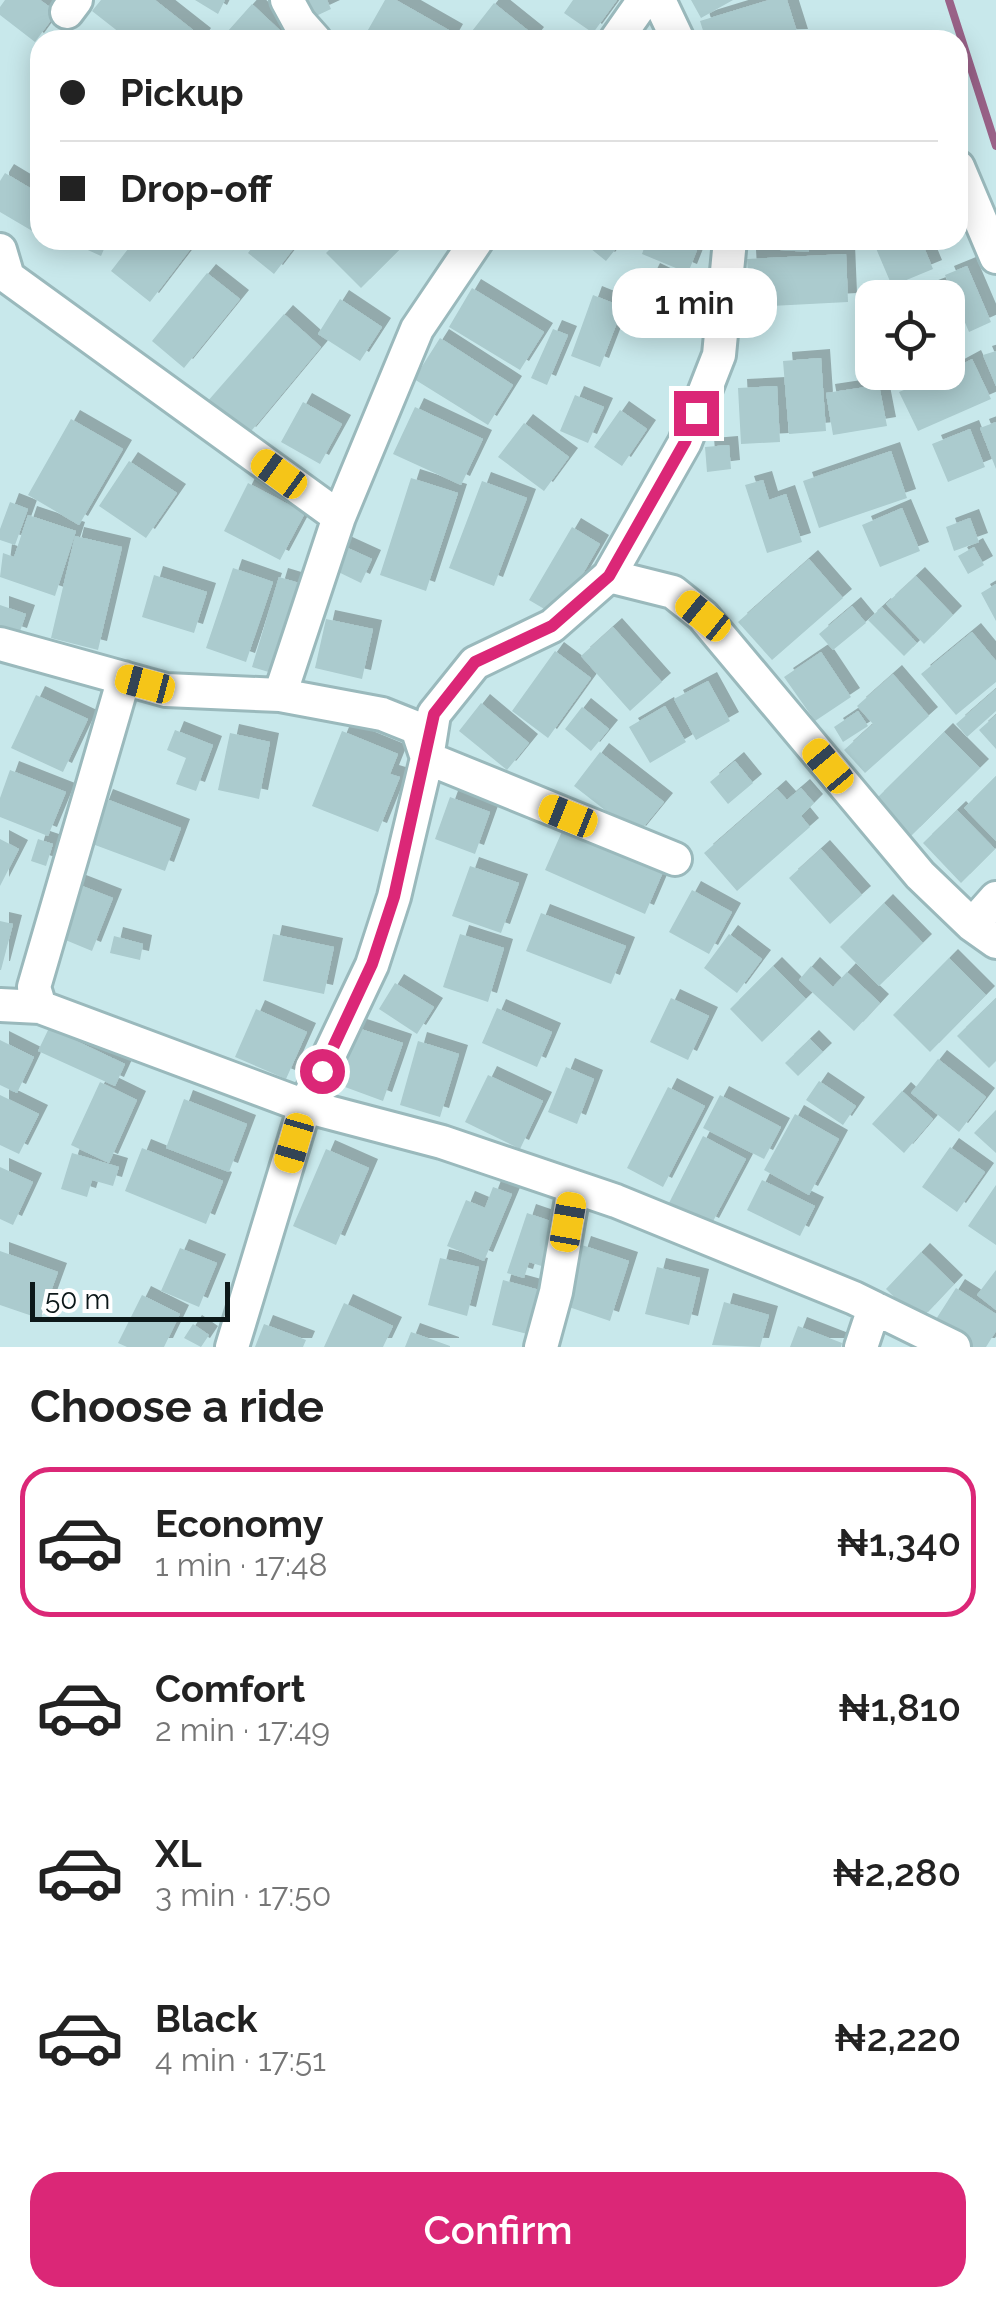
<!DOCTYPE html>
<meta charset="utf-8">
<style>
body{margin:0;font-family:Raleway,sans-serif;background:#f2f2f2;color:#222;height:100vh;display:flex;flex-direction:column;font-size:38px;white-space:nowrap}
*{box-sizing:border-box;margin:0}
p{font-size:32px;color:#767676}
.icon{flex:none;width:55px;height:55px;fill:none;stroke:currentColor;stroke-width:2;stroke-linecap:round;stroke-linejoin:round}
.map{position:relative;height:1347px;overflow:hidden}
.side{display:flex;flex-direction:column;background:#fff;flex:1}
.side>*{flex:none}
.guide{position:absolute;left:30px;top:30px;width:938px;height:220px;border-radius:30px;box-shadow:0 5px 25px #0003;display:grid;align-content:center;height:220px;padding:0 30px;background:#fff}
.controls{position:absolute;left:855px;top:280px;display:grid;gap:20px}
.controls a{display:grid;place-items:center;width:110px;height:110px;border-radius:20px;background:#fff;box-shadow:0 5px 25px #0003;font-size:50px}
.scale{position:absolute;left:30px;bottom:25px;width:200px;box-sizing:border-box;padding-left:10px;border:5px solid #0c1819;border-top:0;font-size:28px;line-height:35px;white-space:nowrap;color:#0c1819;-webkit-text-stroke:8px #fff;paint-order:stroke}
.end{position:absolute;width:45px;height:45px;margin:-22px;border:12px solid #db2777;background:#fff;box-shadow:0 0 0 5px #fff}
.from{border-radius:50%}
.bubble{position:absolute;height:70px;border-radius:30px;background:#fff;box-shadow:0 5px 25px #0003;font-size:32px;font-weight:600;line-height:70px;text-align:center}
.car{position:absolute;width:30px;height:60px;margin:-30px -15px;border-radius:12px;box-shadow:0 0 8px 2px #0007;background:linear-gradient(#f5c518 24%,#345 0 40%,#f5c518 0 76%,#345 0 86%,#f5c518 0)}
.guide b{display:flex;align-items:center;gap:35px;height:95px;font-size:38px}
.guide b+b{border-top:2px solid #e0e0e0}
.guide i{width:25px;height:25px;background:#222}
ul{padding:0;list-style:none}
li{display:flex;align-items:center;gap:30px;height:150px;margin:0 20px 15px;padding:0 10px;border:5px solid transparent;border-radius:30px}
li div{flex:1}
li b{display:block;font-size:38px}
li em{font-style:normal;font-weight:600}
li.selected{border-color:#db2777}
li>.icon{width:90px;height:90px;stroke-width:1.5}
h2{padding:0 30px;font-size:45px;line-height:120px}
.cta{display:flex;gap:20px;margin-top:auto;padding:20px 30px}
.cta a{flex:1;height:115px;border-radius:30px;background:#db2777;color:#fff;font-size:40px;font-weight:600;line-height:115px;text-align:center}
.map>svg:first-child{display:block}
</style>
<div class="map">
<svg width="996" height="1347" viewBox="0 0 996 1347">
<defs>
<filter id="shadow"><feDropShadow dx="9" dy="-9" stdDeviation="0" flood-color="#0004"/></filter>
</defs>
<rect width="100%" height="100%" fill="#c8e8eb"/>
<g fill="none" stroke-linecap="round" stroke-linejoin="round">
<!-- stream -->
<path stroke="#996288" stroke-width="8" d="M949,0L996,146"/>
</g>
<!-- building -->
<path fill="#abcbce" filter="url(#shadow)" d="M5,0H40L57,12L35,42L0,15V7Z
M101,0H155L202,37L200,40H129L92,11Z
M195,0H225L218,14Z
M306,0H327L331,9L316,16Z
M385,0H396L454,33L450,40H368L364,37Z
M573,0H617L593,33L564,13Z
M691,0H733L701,18Z
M769,0H787L799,38L706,40L700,21Z
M494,3L535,36L532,40H465Z
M252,4L285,35L280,40H220Z
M5,173L40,194V221L34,232L0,212V181Z
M81,240H108L101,256L79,246Z
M135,240H183L192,247L150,302L111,271Z
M258,240H300L274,274L248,253Z
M339,240H395L402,247L361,288L326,253Z
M580,240H623L606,261Z
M647,240H701L688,273L642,254Z
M739,240H809V252L738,247Z
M889,240H921L933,269L892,286L875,246Z
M846,254L848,302L750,307L747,259Z
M967,266L991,322L969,332L945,275Z
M651,272L693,292L674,331L632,310Z
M207,273L240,299L184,368L152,341Z
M937,286L942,298H909V297Z
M472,288L544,332L520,370L449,327Z
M593,295L623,307L600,367L571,356Z
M340,299L382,327L360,361L318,334Z
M284,314L321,347L247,436L207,402Z
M553,329L568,335L547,385L531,378Z
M440,338L513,385L488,425L414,379Z
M996,351V386L983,355Z
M821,358L826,431L789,434L783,361Z
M972,359L991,399L918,431L899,392L948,372Z
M879,385L887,426L833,435L826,393Z
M777,386L780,442L741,444L738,388Z
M575,395L604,407L588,443L560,431Z
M303,402L342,424L320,464L281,442Z
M415,407L483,439L461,485L393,454Z
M620,410L647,429L622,466L594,447Z
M71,419L123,449L79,525L28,495Z
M996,422V469L980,428Z
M524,423L569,457L544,491L498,457Z
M970,429L985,467L948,482L932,444Z
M729,445L731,469L707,472L705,447Z
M891,451L907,498L819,528L803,481Z
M129,461L177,493L146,538L99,506Z
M411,478L458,493L426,591L380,575Z
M763,480L769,500L786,494L802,542L767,553L745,485Z
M482,481L527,498L494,586L449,568Z
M248,483L305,513L280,560L224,531Z
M10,502L28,509L15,545L0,540V529Z
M902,508L920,551L880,567L862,525Z
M28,515L76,531L55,596L0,577L3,553L14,557Z
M970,518L979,542L954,551L946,527Z
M572,527L600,544L558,617L529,600Z
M75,536L122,547L98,650L51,638Z
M339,544L372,559L361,583L328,567Z
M974,547L984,565L968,574L958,556Z
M809,559L843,598L772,660L738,622Z
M233,568L273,582L246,662L206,648Z
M154,575L207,592L194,633L142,617Z
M916,576L953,615L924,644L886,604Z
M279,577L299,583L272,673L252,667Z
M996,584V621L981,593Z
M0,605L26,614L18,637L0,631Z
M852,606L866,623L833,650L819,634Z
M882,607L917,643L904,656L868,620Z
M326,619L373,629L362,679L315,668Z
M613,627L662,682L630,711L581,656Z
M972,632L996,661V682L956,715L921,674Z
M555,651L591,678L548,738L512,711Z
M821,652L851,697L815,721L784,677Z
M893,674L929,716L865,773L844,750L873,724L857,706Z
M708,681L730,721L696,740L674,699Z
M996,689V711L967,737L956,724Z
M36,695L88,719L63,772L11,748Z
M481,703L529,743L507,770L459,731Z
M665,706L686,742L650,763L629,727Z
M582,707L609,729L591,751L565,729Z
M858,711L868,726L843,742L834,727Z
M996,715V749L979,730Z
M175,730L213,745L196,791L176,784L186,758L167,750Z
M342,731L398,754L390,774L400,777L378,832L312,806Z
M944,732L980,768L911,836L875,800Z
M230,733L270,742L259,799L218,790Z
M600,752L664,802L637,835L574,786Z
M735,761L753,783L728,804L710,782Z
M10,770L66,792L48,836L0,817V798Z
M996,776V841L964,808Z
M801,788L814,803L801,816L810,827L737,891L704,853L777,789L787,800Z
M450,797L490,812L475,854L435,839Z
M104,798L181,828L165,871L87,842Z
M957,810L995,849L961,883L923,843Z
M564,827L663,872L645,914L545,870Z
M0,839L19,849L0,886Z
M38,839L53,844L46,866L31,861Z
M821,849L862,895L830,924L789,878Z
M470,866L519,883L501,933L452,916Z
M72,882L113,898L92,951L51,934Z
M692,890L732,912L709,954L669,932Z
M884,903L923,943L879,986L840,947Z
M541,913L626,946L611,984L526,951Z
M0,921L13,924L1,970H0Z
M273,934L334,947L324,994L263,981Z
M460,934L504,948L488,1002L443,987Z
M729,934L762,959L737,993L704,968Z
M114,936L143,944L140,960L110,953Z
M949,958L986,995L930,1052L893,1015Z
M773,966L806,999L762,1042L730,1009Z
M811,966L833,987L847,972L880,1003L854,1031L799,980Z
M395,983L434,1007L417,1034L379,1009Z
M671,998L709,1016L688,1060L650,1042Z
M996,998V1061L989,1068L957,1036Z
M497,1008L552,1032L537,1067L482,1043Z
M256,1009L307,1032L286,1079L235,1057Z
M346,1024L403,1043L383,1101L345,1087L349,1073L331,1067Z
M49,1028L125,1064L115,1086L38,1051Z
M810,1039L823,1052L798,1076L785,1063Z
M0,1040L34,1057L17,1093L0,1085Z
M418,1041L459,1054L440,1117L400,1105Z
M938,1059L986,1097L959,1132L911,1093Z
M566,1067L594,1079L577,1124L548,1112Z
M488,1075L543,1101L520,1149L465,1122Z
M819,1081L856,1106L843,1125L806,1100Z
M100,1082L137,1100L109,1163L71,1145Z
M668,1087L705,1106L663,1187L627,1168Z
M902,1091L933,1119L904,1153L872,1124Z
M0,1095L39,1114L19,1154L0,1145Z
M720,1095L781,1127L764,1159L703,1128Z
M184,1099L247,1124L229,1172L166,1148Z
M996,1110V1153L974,1133Z
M795,1114L839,1139L809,1195L764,1170Z
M703,1136L746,1159L710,1227L668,1205Z
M950,1147L985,1172L957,1212L922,1187Z
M142,1148L223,1181L206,1224L125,1191Z
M326,1149L369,1168L336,1245L293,1226Z
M72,1153L119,1167L113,1186L92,1180L87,1197L61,1189Z
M0,1167L33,1182L13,1225L0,1219Z
M762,1180L815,1206L800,1236L747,1210Z
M996,1185V1245L968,1226Z
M493,1187L512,1194L484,1261L447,1246L466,1200L485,1208Z
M527,1213L565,1226L551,1269L529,1262L524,1278L507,1273Z
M582,1245L629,1261L610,1321L563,1305Z
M180,1248L217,1263L199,1307L161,1291Z
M0,1251L58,1272L41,1319L0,1305Z
M921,1252L954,1284L919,1321L886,1289Z
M440,1258L479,1267L467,1316L428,1305Z
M657,1267L700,1278L689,1325L645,1314Z
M996,1270V1310L977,1295Z
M503,1280L554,1294L543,1338L492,1325Z
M956,1288L996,1314V1331L986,1347H962L931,1327Z
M142,1295L180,1314L164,1347H127L118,1343Z
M724,1302L769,1315L760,1347L712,1345Z
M344,1303L393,1326L383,1347H324Z
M193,1324L209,1335L201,1347L184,1338Z
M264,1324L306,1340L303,1347H255Z
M798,1326L842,1343L841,1347H790Z
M411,1332L450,1346V1347H405Z"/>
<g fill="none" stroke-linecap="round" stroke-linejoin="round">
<!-- street casing -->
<g stroke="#9ab9bc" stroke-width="38">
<path id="street" d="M287,0L299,22L315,40
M659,0L678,40
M67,12L76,0
M616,40L644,0
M958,167L996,257
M0,250L8,277L339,517
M609,576L673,592L703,616L920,875L972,925L996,942
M0,644L166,690L280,695L382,714L417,728L427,758L675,859
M280,695L339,517L417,329L477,240
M972,925L996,898
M0,1005L40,1007L305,1106L442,1142L616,1201L854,1298L954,1347
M40,1007L34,987L124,678
M232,1347L305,1106L372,965L394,897L427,758L434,714L475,663L552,626L609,576L685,442L719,355L730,240
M541,1347L556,1292L574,1187
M861,1347L874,1308"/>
</g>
<!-- street -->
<use href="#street" stroke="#fff" stroke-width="32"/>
</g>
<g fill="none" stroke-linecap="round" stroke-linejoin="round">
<!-- route -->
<path stroke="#db2777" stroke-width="12" d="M322,1071L372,964L394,897L434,714L475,662L552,626L609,576L685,442L696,413"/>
</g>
</svg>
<div class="controls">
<a><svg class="icon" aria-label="locate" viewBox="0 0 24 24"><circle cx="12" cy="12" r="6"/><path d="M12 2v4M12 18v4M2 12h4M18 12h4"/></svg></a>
</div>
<div class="scale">50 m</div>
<i class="end from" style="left:322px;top:1071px"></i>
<i class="end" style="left:696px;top:413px"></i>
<div class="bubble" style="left:612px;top:268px;width:165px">1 min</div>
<i class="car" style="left:279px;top:474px;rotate:306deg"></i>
<i class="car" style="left:703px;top:616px;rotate:309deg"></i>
<i class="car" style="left:145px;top:684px;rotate:285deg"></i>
<i class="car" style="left:828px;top:766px;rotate:320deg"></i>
<i class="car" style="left:568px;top:816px;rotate:292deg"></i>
<i class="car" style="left:294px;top:1143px;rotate:196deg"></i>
<i class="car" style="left:568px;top:1222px;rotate:10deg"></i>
<div class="guide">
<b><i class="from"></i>Pickup</b>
<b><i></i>Drop-off</b>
</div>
</div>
<section class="side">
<h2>Choose a ride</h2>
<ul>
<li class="selected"><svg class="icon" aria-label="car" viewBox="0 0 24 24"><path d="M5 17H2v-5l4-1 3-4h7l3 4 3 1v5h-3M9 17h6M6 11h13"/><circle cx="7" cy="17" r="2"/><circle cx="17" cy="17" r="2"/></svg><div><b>Economy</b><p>1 min · 17:48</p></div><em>₦1,340</em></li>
<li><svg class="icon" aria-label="car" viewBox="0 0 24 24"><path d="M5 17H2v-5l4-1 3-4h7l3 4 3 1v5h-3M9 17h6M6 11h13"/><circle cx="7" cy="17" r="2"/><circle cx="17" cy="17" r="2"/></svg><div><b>Comfort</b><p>2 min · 17:49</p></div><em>₦1,810</em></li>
<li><svg class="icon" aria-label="car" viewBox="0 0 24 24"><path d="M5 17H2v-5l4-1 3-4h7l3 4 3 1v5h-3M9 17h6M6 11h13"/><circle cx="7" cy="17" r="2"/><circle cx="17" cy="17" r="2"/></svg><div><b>XL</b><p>3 min · 17:50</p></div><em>₦2,280</em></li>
<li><svg class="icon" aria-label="car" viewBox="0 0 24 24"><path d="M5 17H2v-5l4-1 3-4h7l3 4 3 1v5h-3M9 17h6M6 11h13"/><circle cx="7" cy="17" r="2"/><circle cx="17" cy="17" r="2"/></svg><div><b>Black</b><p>4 min · 17:51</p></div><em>₦2,220</em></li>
</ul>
<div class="cta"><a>Confirm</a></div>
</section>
